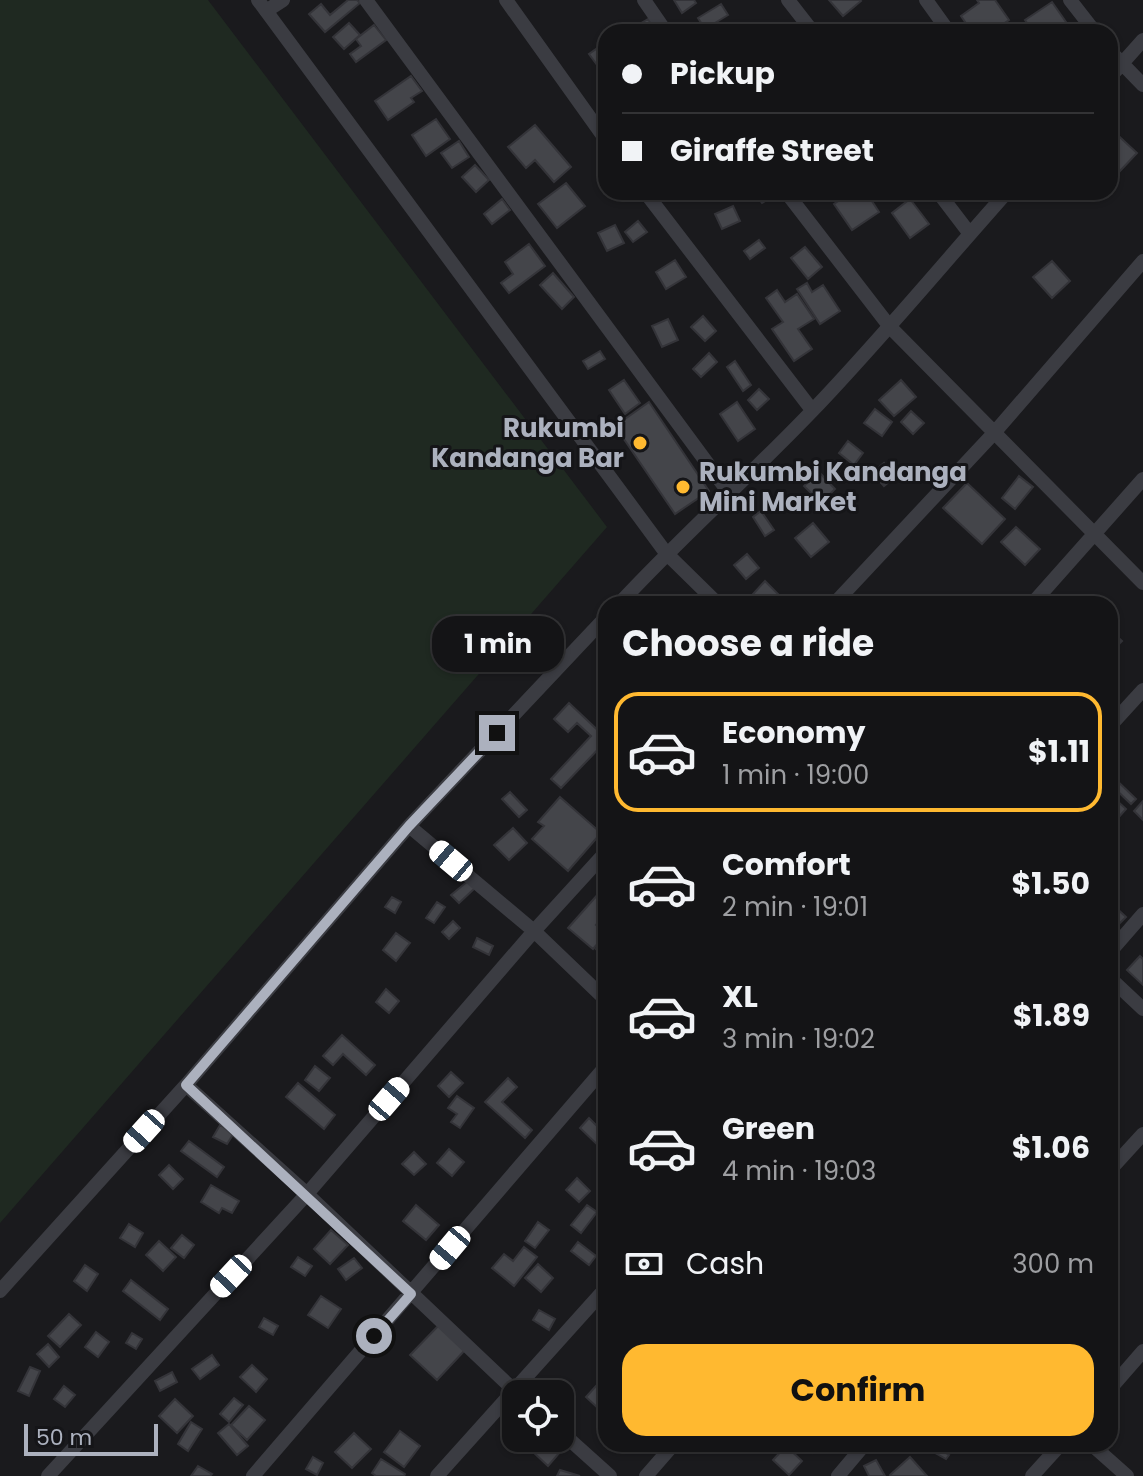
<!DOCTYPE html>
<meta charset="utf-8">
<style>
body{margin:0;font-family:Poppins,sans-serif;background:#212123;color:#f1f3f6;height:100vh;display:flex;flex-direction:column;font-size:30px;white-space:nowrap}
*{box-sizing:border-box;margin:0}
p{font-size:26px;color:#9d9ea1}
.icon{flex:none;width:44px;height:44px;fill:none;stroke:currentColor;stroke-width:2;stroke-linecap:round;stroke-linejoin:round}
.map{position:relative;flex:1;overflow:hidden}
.drawer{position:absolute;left:598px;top:596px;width:520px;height:856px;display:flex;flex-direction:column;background:#141416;border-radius:24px;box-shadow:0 2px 6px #0004,0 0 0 2px #333335}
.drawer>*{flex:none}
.hud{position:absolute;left:598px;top:24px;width:520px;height:176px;border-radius:24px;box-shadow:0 2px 6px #0004,0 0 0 2px #333335;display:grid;align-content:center;height:176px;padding:0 24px;background:#141416}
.controls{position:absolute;left:502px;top:1380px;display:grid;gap:16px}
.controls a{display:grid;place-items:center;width:72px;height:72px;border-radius:16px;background:#141416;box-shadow:0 2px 6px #0004,0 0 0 2px #333335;font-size:40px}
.scale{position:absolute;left:24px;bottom:20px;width:134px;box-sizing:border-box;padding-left:8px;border:4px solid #acb1be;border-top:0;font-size:22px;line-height:28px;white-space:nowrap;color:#acb1be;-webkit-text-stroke:6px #151518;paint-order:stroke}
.end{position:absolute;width:36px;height:36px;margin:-18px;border:10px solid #acb1be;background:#111;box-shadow:0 0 0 4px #111}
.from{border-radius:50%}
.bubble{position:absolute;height:56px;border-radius:24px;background:#141416;box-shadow:0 2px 6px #0004,0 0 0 2px #333335;font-size:26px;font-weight:700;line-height:56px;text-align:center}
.car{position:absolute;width:24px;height:48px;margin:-24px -12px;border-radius:10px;box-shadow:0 0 6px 2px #0007;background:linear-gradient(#fff 24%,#345 0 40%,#fff 0 76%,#345 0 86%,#fff 0)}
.hud b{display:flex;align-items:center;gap:28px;height:76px;font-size:30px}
.hud b+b{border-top:2px solid #333335}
.hud i{width:20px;height:20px;background:#f1f3f6}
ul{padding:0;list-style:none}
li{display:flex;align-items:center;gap:24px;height:120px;margin:0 16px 12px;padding:0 8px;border:4px solid transparent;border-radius:24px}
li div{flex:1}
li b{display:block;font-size:30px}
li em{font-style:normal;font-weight:700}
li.current{border-color:#ffb930}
li>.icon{width:72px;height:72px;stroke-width:1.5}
h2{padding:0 24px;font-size:36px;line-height:96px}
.pay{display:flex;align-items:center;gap:20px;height:88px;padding:0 24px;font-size:30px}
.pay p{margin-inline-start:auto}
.cta{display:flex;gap:16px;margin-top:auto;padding:16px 24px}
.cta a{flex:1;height:92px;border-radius:24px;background:#ffb930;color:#111;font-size:32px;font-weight:700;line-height:92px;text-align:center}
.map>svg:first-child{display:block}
</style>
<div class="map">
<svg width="1143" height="1476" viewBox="0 0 1143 1476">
<rect width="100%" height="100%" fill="#1a1a1d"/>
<!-- green -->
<path fill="#1f2921" d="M0,0H208L607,527L0,1223Z"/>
<!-- building -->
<path fill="#44454a" stroke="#343439" stroke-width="2" d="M348,0H357L360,3L325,32L309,14L321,4L330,15Z
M674,0H694L696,3L682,13Z
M829,0H860L861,1L843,16Z
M977,0H995L1009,20L991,32H972L961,16L979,3Z
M1052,2L1073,32H1033L1025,20Z
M721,4L728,15L705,29L698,18Z
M648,19L656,32H626Z
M349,23L360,35L344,49L333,37Z
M374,25L386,40L356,62L350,54L361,46L356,39Z
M606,42V65L600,69L589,54Z
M411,76L422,91L411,98L414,102L388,120L375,101Z
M436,119L450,139L426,156L412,135Z
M535,125L571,167L554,182L535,160L526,168L508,147Z
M1110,128L1137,153L1119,172L1110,164Z
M459,141L469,157L452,168L441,153Z
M475,165L489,180L476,192L462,177Z
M566,183L585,206L557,228L538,204Z
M754,192H777V193L762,203Z
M866,192L879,212L852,230L834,204L851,192Z
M502,199L510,210L492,224L484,214Z
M910,199L929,224L910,238L892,213Z
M733,206L740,221L722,229L715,214Z
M638,221L647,232L633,242L625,232Z
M615,225L624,243L607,251L598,233Z
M759,240L765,248L750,259L744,251Z
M529,244L545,266L509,293L501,283L513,274L505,262Z
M805,247L822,267L808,279L791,258Z
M675,260L686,277L666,289L656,272Z
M1052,261L1070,281L1052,298L1033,277Z
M553,273L574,297L562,309L540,285Z
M807,283L812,292L823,285L840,311L820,324L797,289Z
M777,290L785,302L797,294L814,319L798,329L812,349L794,361L772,329L783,322L766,298Z
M703,316L716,331L705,341L691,327Z
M668,319L678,340L662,347L652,326Z
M600,351L605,359L588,369L583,361Z
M709,353L717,362L701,377L693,369Z
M735,361L751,385L743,391L727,367Z
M624,380L640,403L625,414L609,390Z
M901,380L916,397L894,416L879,400Z
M759,389L769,399L757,410L748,400Z
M649,402L709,491L675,514L615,426Z
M737,402L755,429L738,441L720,414Z
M875,409L892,422L882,436L864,423Z
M911,411L924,423L913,434L901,422Z
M848,441L863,453L854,465L839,453Z
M884,463L896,476L884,486L872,473Z
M819,472L835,489L821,503L804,486Z
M1019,476L1033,487L1015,509L1002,498Z
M967,483L1005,519L982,544L943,508Z
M761,511L774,530L765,536L753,517Z
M813,523L829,542L811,557L795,538Z
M1016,527L1040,549L1025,565L1001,542Z
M747,554L759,568L746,579L734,565Z
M765,581L779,595L771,604H744Z
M1110,630L1122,641L1110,653Z
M569,703L606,738V741L561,788L551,779L591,736L577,723L568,732L554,719Z
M1110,774L1136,799L1131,804L1110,784Z
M510,792L527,810L519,817L502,799Z
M560,797L601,833L568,871L532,839L544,826L538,822Z
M1115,799L1126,809L1117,819L1110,813V805Z
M1143,801V820L1134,811Z
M513,828L527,843L509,860L494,845Z
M468,881L475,888L459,903L451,895Z
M600,892L606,897V913L596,925L606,934L593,949L568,928Z
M392,897L401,902L395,913L385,907Z
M437,902L445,907L434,923L426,918Z
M1110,902L1126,917L1110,933Z
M453,921L460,928L449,939L442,932Z
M396,933L410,943L396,961L383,950Z
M477,938L493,946L489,955L473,947Z
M606,940V960L596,949Z
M1140,956L1143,959V985L1127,970Z
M386,989L399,1001L389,1013L376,1002Z
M342,1035L375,1065L366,1075L343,1054L333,1065L323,1056Z
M315,1066L330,1078L319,1091L305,1080Z
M451,1072L463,1083L449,1097L438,1086Z
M508,1078L517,1087L502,1102L532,1130L525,1138L485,1102Z
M298,1083L335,1115L324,1129L286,1097Z
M457,1096L474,1108L460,1128L451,1122L457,1114L448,1108Z
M589,1118L606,1135V1153L580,1128Z
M220,1125L234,1133L227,1144L213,1137Z
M189,1141L224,1167L217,1177L181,1151Z
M449,1149L464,1162L452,1176L437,1163Z
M414,1152L426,1164L414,1175L402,1164Z
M169,1165L183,1179L173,1189L159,1175Z
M577,1178L590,1191L579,1202L566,1190Z
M211,1185L239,1201L232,1213L222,1208L219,1213L201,1202Z
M416,1205L439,1225L426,1240L403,1221Z
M587,1205L597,1212L581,1233L571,1225Z
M538,1222L549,1230L535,1248L525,1241Z
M129,1224L143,1233L135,1247L120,1238Z
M331,1230L348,1245L330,1264L314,1249Z
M182,1235L194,1245L184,1258L171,1248Z
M159,1241L176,1257L163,1271L146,1255Z
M578,1242L596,1256L589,1265L571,1251Z
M524,1247L537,1257L514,1286L492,1268L504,1254L513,1261Z
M298,1257L312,1266L305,1276L291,1267Z
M354,1258L362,1268L346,1280L338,1269Z
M538,1264L553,1278L541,1292L525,1278Z
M85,1265L98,1274L87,1291L74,1281Z
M131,1280L168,1309L160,1320L123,1291Z
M321,1296L341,1309L328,1328L308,1315Z
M539,1310L555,1319L549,1330L533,1320Z
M69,1314L81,1325L60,1347L48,1336Z
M264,1318L278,1326L273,1335L259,1327Z
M440,1324L466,1349L437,1380L410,1355Z
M96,1332L109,1342L98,1357L85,1347Z
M132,1333L142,1339L136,1349L126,1343Z
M48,1344L59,1357L49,1367L37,1354Z
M212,1355L219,1365L200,1379L192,1369Z
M252,1365L267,1379L256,1392L240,1377Z
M30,1367L40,1371L29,1396L18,1391Z
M172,1372L177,1382L160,1391L155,1381Z
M606,1375V1403L600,1410L586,1397Z
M64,1386L75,1395L65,1407L54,1399Z
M234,1398L243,1405L229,1422L220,1414Z
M175,1399L193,1416L177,1433L159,1416Z
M249,1406L265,1420L247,1440L231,1425Z
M191,1422L202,1429L188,1451L178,1444Z
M229,1424L248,1446L237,1455L218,1433Z
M400,1431L420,1446L404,1467L384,1452Z
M354,1433L371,1449L352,1468L335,1452Z
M545,1438L560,1452L548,1466L532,1451Z
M737,1444H753L750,1452Z
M799,1444H819L812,1453Z
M919,1444H942L939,1449L949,1455L946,1459Z
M786,1446L802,1461L789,1475L773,1460Z
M313,1457L323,1463L317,1475L306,1469Z
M910,1457L927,1476H891L890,1475Z
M381,1459L405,1474L404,1476H376L372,1473Z
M876,1460L885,1476H869L864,1466Z
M198,1466L212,1474L210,1476H191Z
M560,1470L580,1476H557Z"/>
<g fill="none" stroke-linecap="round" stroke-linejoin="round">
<!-- minor -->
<path stroke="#3b3c42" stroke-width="14" d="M258,0L666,553L718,604
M366,0L730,494
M506,0L606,140
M644,0L666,32
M788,0L813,32
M926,0L949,32
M1070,0L1095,32
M266,11L283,0
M1110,51L1143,85
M1110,77L1143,40
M645,192L812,410
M786,192L890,327L1143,583
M938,192L970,234
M619,604C681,537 749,477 813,410C880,340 942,265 1007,192
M834,604L994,433L1143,261
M1032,604L1143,479
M1110,726L1143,690
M409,826L534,931L606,1000
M1110,952L1143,914
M1110,978L1143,1009
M186,1085L307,1194L518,1394
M1110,1170L1143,1134
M0,1291L186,1085L409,826L606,617
M1110,1389L1143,1351
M560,1431L610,1476
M1091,1444L1127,1476
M48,1476L307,1194L534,931L606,852
M253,1476L606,1066
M437,1476L606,1288
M646,1476L674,1444
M838,1476L865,1444
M1032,1476L1061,1444"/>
</g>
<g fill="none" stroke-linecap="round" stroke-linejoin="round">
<!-- route -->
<path stroke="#acb1be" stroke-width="10" d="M374,1336L411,1294L186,1085L409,826L497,733"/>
</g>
<!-- markers -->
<g fill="#ffb930" stroke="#151518" stroke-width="3">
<circle cx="640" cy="443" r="8"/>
<circle cx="683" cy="487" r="8"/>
</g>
<g text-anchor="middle" stroke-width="6" stroke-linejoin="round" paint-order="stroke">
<!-- poi labels -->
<g font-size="26" font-weight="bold" fill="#acb1be" stroke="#151518" text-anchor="end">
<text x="624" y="437">Rukumbi<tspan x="624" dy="30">Kandanga Bar</tspan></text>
<text x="699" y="481" text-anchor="start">Rukumbi Kandanga<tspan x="699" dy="30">Mini Market</tspan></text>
</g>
</g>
</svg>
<div class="controls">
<a><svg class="icon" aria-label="locate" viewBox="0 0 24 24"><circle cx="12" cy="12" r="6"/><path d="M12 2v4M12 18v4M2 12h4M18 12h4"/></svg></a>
</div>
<div class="scale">50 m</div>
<i class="end from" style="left:374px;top:1336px"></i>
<i class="end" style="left:497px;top:733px"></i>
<div class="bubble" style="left:432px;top:616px;width:132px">1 min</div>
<i class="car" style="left:451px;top:861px;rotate:310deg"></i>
<i class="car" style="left:389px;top:1099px;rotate:41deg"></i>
<i class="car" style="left:144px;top:1131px;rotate:222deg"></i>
<i class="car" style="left:450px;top:1248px;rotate:220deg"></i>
<i class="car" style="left:231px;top:1276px;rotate:223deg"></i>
<div class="hud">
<b><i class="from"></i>Pickup</b>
<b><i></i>Giraffe Street</b>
</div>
<section class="drawer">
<h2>Choose a ride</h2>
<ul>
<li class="current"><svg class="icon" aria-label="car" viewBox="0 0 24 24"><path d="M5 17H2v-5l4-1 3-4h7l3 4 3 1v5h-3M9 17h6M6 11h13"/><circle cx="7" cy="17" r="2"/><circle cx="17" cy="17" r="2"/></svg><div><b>Economy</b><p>1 min · 19:00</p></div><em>$1.11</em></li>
<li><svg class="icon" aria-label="car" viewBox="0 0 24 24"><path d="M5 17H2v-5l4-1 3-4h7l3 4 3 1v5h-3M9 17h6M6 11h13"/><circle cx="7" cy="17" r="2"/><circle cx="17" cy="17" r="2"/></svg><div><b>Comfort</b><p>2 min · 19:01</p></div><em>$1.50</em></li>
<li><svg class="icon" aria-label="car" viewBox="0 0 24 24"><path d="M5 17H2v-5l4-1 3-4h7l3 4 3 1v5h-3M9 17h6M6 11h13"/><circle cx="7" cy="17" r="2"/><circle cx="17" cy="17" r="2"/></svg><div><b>XL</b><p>3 min · 19:02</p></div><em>$1.89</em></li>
<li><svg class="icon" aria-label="car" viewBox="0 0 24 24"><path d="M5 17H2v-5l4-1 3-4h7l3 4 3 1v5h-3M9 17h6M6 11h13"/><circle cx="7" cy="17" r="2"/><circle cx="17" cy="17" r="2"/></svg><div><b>Green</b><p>4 min · 19:03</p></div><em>$1.06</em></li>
</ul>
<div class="pay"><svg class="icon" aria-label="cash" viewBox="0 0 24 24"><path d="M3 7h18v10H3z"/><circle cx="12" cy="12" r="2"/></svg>Cash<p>300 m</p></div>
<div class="cta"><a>Confirm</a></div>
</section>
</div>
